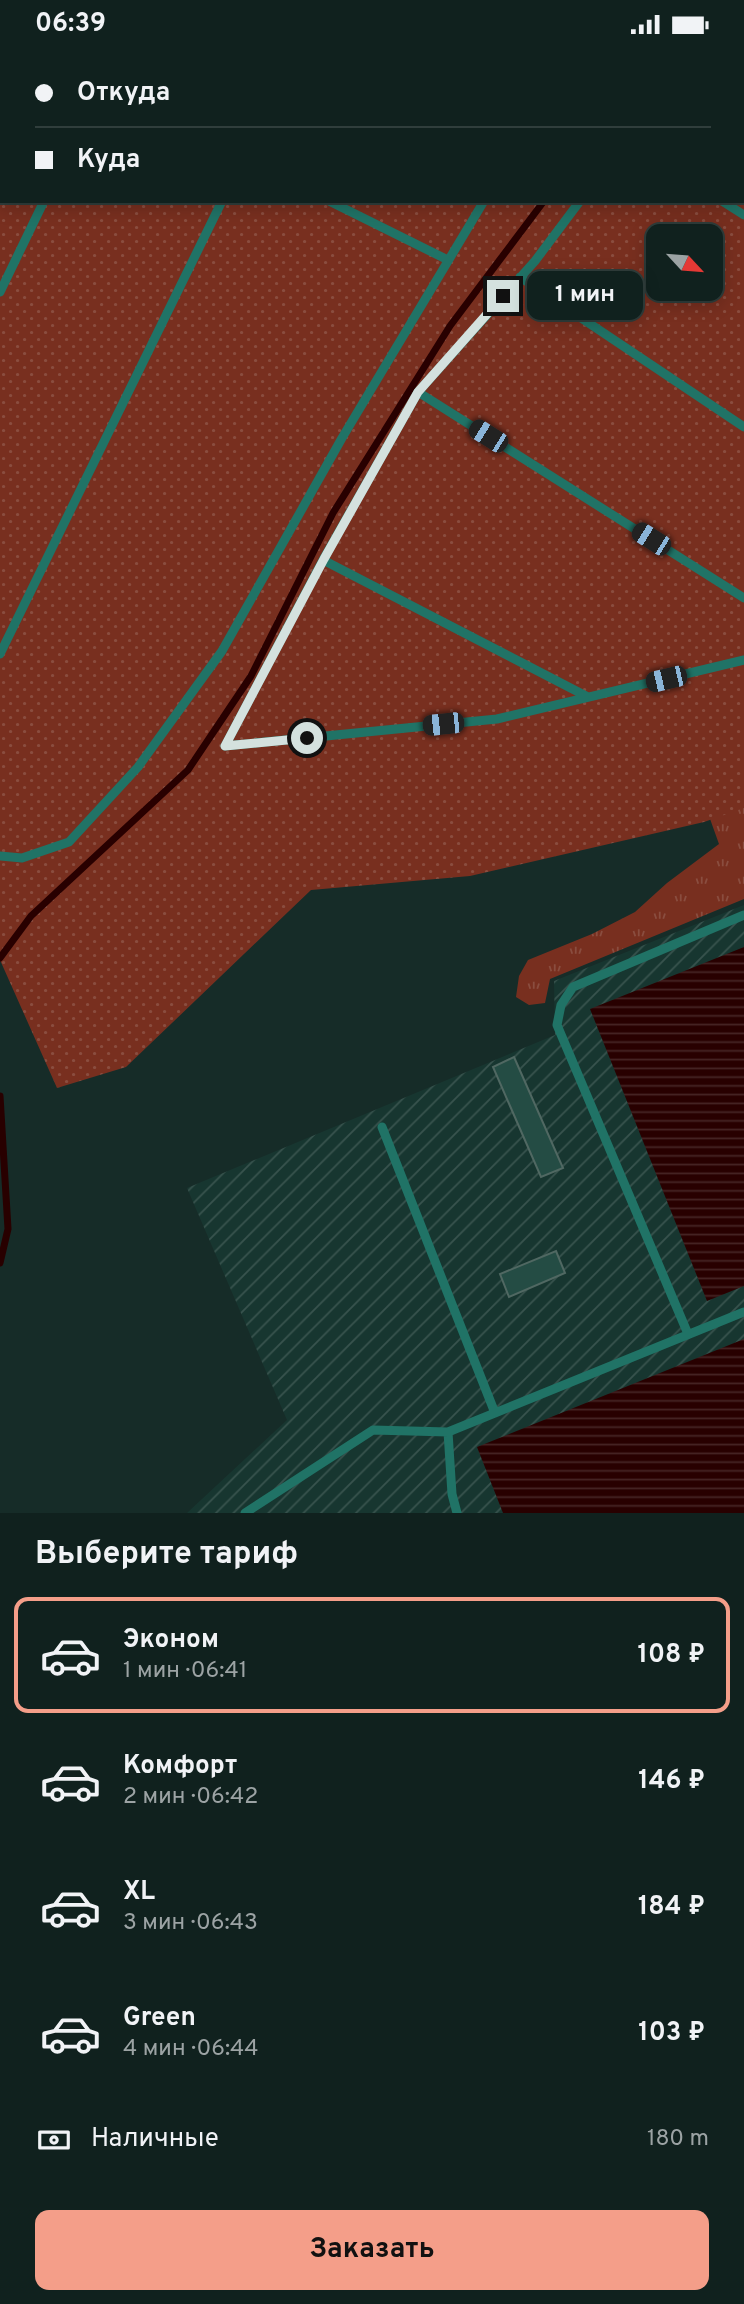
<!DOCTYPE html>
<html lang="ru">
<meta charset="utf-8">
<style>
body{margin:0;font-family:Overpass,sans-serif;background:#1e2e2b;color:#f1f3f6;height:100vh;display:flex;flex-direction:column;font-size:26px;white-space:nowrap}
*{box-sizing:border-box;margin:0}
p{font-size:23px;color:#9ca3a4}
.icon{flex:none;width:38px;height:38px;fill:none;stroke:currentColor;stroke-width:2;stroke-linecap:round;stroke-linejoin:round}
.map{position:relative;height:1464px;overflow:hidden}
.side{display:flex;flex-direction:column;background:#10211e;flex:1}
.side>*{flex:none}
.banner{position:absolute;left:0px;top:0px;width:746px;height:154px;box-shadow:0 4px 18px #0003,0 0 0 2px #303e3c;display:grid;align-content:center;height:154px;padding:0 35px;background:#10211e}
.needle{width:46px;rotate:116deg}
.fabs{position:absolute;left:646px;top:175px;display:grid;gap:14px}
.fabs a{display:grid;place-items:center;width:77px;height:77px;border-radius:14px;background:#10211e;box-shadow:0 4px 18px #0003,0 0 0 2px #303e3c;font-size:35px}
.end{position:absolute;width:32px;height:32px;margin:-16px;border:9px solid #d4e1de;background:#111;box-shadow:0 0 0 4px #111}
.from{border-radius:50%}
.bubble{position:absolute;height:49px;border-radius:14px;background:#10211e;box-shadow:0 4px 18px #0003,0 0 0 2px #303e3c;font-size:23px;font-weight:700;line-height:49px;text-align:center}
.car{position:absolute;width:21px;height:42px;margin:-21px -10px;border-radius:9px;box-shadow:0 0 5px 2px #0007;background:linear-gradient(#222 24%,#8ab4d8 0 40%,#222 0 76%,#8ab4d8 0 86%,#222 0)}
.banner b{display:flex;align-items:center;gap:24px;height:66px;font-size:26px}
.banner b+b{border-top:2px solid #303e3c}
.banner i{width:18px;height:18px;background:#f1f3f6}
ul{padding:0;list-style:none}
li{display:flex;align-items:center;gap:21px;height:116px;margin:0 14px 10px;padding:0 21px;border:4px solid transparent;border-radius:14px}
li div{flex:1}
li b{display:block;font-size:26px}
li em{font-style:normal;font-weight:700}
li.current{border-color:#f49e89}
li>.icon{width:63px;height:63px;stroke-width:1.5}
h2{padding:0 35px;font-size:32px;line-height:84px}
.pay{display:flex;align-items:center;gap:18px;height:77px;padding:0 35px;font-size:26px}
.pay p{margin-inline-start:auto}
.cta{display:flex;gap:14px;margin-top:auto;padding:14px 35px}
.cta a{flex:1;height:80px;border-radius:14px;background:#f49e89;color:#111;font-size:28px;font-weight:700;line-height:80px;text-align:center}
.status{display:flex;justify-content:space-between;align-items:center;height:49px;padding:0 35px;background:#10211e;direction:ltr}
.status svg{height:19px;fill:currentColor}
.map>svg:first-child{display:block}
</style>
<div class="status"><b>06:39</b><svg viewBox="0 0 49 12"><path d="M0 12V9h3v3zM5 12V6h3v6zM10 12V3h3v9zM15 12V0h3v12zM26 1h20v11H26zM47 4h2v5h-2z"/></svg></div>
<div class="map">
<svg width="744" height="1464" viewBox="0 0 744 1464">
<defs>
<pattern id="industrial-furrows" width="10" height="10" patternUnits="userSpaceOnUse" patternTransform="scale(1.75)"><rect width="10" height="10" fill="#173630"/><path d="M-1 1l2-2M0 10L10 0M9 11l2-2" fill="none" stroke="#38534e"/></pattern>
<pattern id="grass-tufts" width="24" height="20" patternUnits="userSpaceOnUse" patternTransform="scale(1.75)"><rect width="24" height="20" fill="#782f1f"/><path d="M3 7l-1-3M5 7V3M7 7l1-3M15 17l-1-3M17 17v-4M19 17l1-3" fill="none" stroke="#8a4d3f"/></pattern>
<pattern id="park-dots" width="8" height="8" patternUnits="userSpaceOnUse" patternTransform="scale(1.75)"><rect width="8" height="8" fill="#782f1f"/><path d="M2 2h.1M6 6h.1" fill="none" stroke="#8a4d3f" stroke-width="1.8" stroke-linecap="round"/></pattern>
<pattern id="water-rules" width="6" height="5" patternUnits="userSpaceOnUse" patternTransform="scale(1.75)"><rect width="6" height="5" fill="#280000"/><path d="M0 2.5h6" fill="none" stroke="#462525"/></pattern>
</defs>
<rect width="100%" height="100%" fill="#162c28"/>
<!-- industrial -->
<path fill="url(#industrial-furrows)" d="M744,856V1464H187L287,1371L187,1139L555,986L554,932Z"/>
<!-- grass -->
<path fill="url(#grass-tufts)" d="M744,755V850L550,930L545,954L529,956L516,948L519,927L528,911L592,885L635,863L667,834L719,795L709,767Z"/>
<!-- park -->
<path fill="url(#park-dots)" fill-rule="evenodd" d="M0,0H744V759L704,773L470,827L311,841L126,1018L57,1039L0,911ZM2,2H744V152H2ZM658,187H710V240H658Z"/>
<!-- water -->
<path fill="url(#water-rules)" d="M744,898V1237L707,1252L590,960Z
M744,1290V1464H503L477,1398Z"/>
<g fill="none" stroke-linecap="round" stroke-linejoin="round">
<!-- stream -->
<path stroke="#280000" stroke-width="7" d="M636,2L637,0
M0,909L31,867L188,721L251,627L333,464L450,277L544,152
M0,1047L8,1180L0,1214"/>
</g>
<!-- building -->
<path fill="#244c44" stroke="#506862" stroke-width="2" d="M514,1008L563,1119L541,1128L493,1018Z
M556,1202L565,1224L509,1248L500,1225Z"/>
<g fill="none" stroke-linecap="round" stroke-linejoin="round">
<!-- service -->
<path stroke="#207366" stroke-width="9" d="M118,2L119,0
M296,2L297,0
M574,2L575,0
M672,2L673,0
M329,152L448,211
M722,152L744,166
M520,228L744,378
M0,243L44,152
M418,343L744,549
M323,511L588,648
M0,605L222,152
M225,697L323,511L418,343L535,212L580,152
M225,697L497,670L744,611
M0,807L22,809L69,793L138,718L222,602L342,389L484,152
M382,1078L495,1364
M688,1285L557,976L561,956L573,938L744,866
M448,1383L452,1445L457,1464
M245,1464L373,1381L448,1383L744,1263"/>
</g>
<g fill="none" stroke-linecap="round" stroke-linejoin="round">
<!-- route -->
<path stroke="#d4e1de" stroke-width="9" d="M307,689L225,697L324,510L418,343L503,247"/>
</g>
</svg>
<div class="fabs">
<a><svg class="needle" viewBox="-14 -14 28 28"><path d="M0-13l5 13h-10z" fill="#e53935"/><path d="M0 13l5-13h-10z" fill="#9ca3a4"/></svg></a>
</div>
<i class="end from" style="left:307px;top:689px"></i>
<i class="end" style="left:503px;top:247px"></i>
<div class="bubble" style="left:527px;top:222px;width:116px">1 мин</div>
<i class="car" style="left:488px;top:387px;rotate:302deg"></i>
<i class="car" style="left:651px;top:490px;rotate:302deg"></i>
<i class="car" style="left:666px;top:630px;rotate:257deg"></i>
<i class="car" style="left:443px;top:675px;rotate:264deg"></i>
<div class="banner">
<b><i class="from"></i>Откуда</b>
<b><i></i>Куда</b>
</div>
</div>
<section class="side">
<h2>Выберите тариф</h2>
<ul>
<li class="current"><svg class="icon" aria-label="car" viewBox="0 0 24 24"><path d="M5 17H2v-5l4-1 3-4h7l3 4 3 1v5h-3M9 17h6M6 11h13"/><circle cx="7" cy="17" r="2"/><circle cx="17" cy="17" r="2"/></svg><div><b>Эконом</b><p>1 мин · 06:41</p></div><em>108 ₽</em></li>
<li><svg class="icon" aria-label="car" viewBox="0 0 24 24"><path d="M5 17H2v-5l4-1 3-4h7l3 4 3 1v5h-3M9 17h6M6 11h13"/><circle cx="7" cy="17" r="2"/><circle cx="17" cy="17" r="2"/></svg><div><b>Комфорт</b><p>2 мин · 06:42</p></div><em>146 ₽</em></li>
<li><svg class="icon" aria-label="car" viewBox="0 0 24 24"><path d="M5 17H2v-5l4-1 3-4h7l3 4 3 1v5h-3M9 17h6M6 11h13"/><circle cx="7" cy="17" r="2"/><circle cx="17" cy="17" r="2"/></svg><div><b>XL</b><p>3 мин · 06:43</p></div><em>184 ₽</em></li>
<li><svg class="icon" aria-label="car" viewBox="0 0 24 24"><path d="M5 17H2v-5l4-1 3-4h7l3 4 3 1v5h-3M9 17h6M6 11h13"/><circle cx="7" cy="17" r="2"/><circle cx="17" cy="17" r="2"/></svg><div><b>Green</b><p>4 мин · 06:44</p></div><em>103 ₽</em></li>
</ul>
<div class="pay"><svg class="icon" aria-label="cash" viewBox="0 0 24 24"><path d="M3 7h18v10H3z"/><circle cx="12" cy="12" r="2"/></svg>Наличные<p>180 m</p></div>
<div class="cta"><a>Заказать</a></div>
</section>
